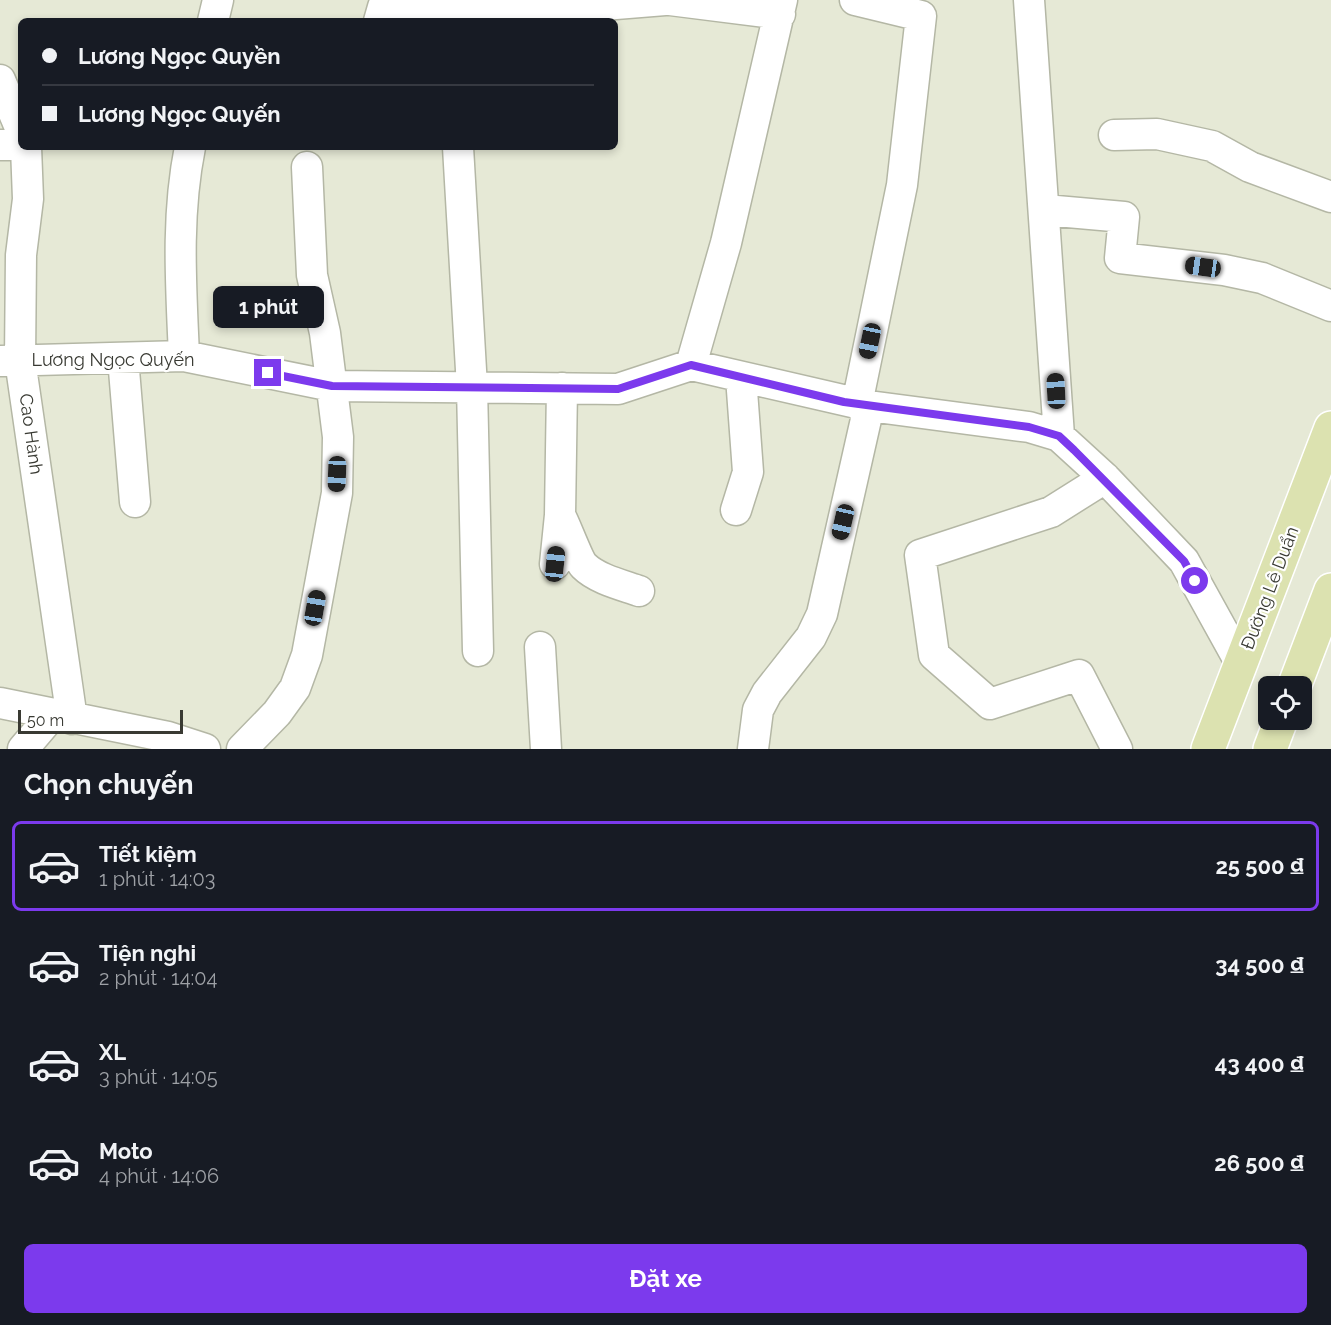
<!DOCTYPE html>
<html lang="vi">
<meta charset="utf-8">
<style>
body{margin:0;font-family:Raleway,sans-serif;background:#242831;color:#f1f3f6;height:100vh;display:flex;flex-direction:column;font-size:22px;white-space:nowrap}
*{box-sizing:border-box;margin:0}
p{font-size:20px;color:#9ea1a6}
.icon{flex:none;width:33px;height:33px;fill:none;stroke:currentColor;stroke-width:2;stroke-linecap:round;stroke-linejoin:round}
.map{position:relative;height:749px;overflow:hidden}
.details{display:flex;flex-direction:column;background:#171b24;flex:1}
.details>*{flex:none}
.hud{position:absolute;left:18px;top:18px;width:600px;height:132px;border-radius:9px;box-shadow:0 3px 9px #0003;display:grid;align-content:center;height:132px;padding:0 24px;background:#171b24}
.buttons{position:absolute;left:1258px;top:676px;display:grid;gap:12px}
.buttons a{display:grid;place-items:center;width:54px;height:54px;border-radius:9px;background:#171b24;box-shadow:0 3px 9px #0003;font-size:30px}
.scale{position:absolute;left:18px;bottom:15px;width:165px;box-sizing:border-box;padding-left:6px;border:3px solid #393a33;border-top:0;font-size:16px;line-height:21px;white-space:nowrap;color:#393a33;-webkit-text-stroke:4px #fff;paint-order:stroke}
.end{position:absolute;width:27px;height:27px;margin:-14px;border:8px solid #7c3aed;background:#fff;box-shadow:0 0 0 3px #fff}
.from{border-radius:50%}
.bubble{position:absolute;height:42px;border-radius:9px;background:#171b24;box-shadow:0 3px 9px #0003;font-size:20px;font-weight:700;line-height:42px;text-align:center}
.car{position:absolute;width:18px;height:36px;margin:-18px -9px;border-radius:8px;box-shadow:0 0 4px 2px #0007;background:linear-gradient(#222 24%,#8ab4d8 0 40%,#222 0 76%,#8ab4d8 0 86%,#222 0)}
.hud b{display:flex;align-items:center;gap:21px;height:57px;font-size:22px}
.hud b+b{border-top:2px solid #363941}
.hud i{width:15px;height:15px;background:#f1f3f6}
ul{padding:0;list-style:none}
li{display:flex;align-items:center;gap:18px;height:90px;margin:0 12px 9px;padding:0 12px;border:3px solid transparent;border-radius:9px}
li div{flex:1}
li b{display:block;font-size:22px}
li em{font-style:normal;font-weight:700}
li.active{border-color:#7c3aed}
li>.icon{width:54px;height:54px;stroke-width:1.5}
h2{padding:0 24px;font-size:27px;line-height:72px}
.button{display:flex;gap:12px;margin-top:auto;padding:12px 24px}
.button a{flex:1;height:69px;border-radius:9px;background:#7c3aed;color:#fff;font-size:24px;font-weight:700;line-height:69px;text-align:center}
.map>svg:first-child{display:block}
</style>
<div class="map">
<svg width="1331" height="749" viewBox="0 0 1331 749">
<rect width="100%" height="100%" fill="#e6e9d6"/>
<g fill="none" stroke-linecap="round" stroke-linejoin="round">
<!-- minor casing -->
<g stroke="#b4b7a5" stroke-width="33">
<path id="minor" d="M670,0L780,14
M855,0L921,16L902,185L857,404
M1029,0L1059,436
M213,21L218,0
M379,21L383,7L396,5L554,9L665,0
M0,80L21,130
M1114,135L1157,134L1212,146L1250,167L1331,197
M0,145H21
M26,147L28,199L21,255L20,360L72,719
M458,147L472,387L478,651
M1045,210L1124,217L1120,258L1224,270L1262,278L1331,306
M184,356C181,285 176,217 190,147
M123,358L135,502
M0,361L184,356L332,386L618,389L691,365L869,406L1029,427L1059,436L1105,478L1184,561L1241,664
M691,365L726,243L782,0
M1105,478L1051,512L920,555L934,655L990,704L1079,675L1117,749
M736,510L748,472L741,377
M560,515C566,526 578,560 584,566C597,579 622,585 639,591
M555,564L560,515L562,388
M540,647L546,749
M0,703L168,737L205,749
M23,749L52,715
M242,749L277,713L295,688L307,655L337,493L338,437L325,333L312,275L307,167
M753,749L758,710L767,693L811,637L822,614L869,406"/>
</g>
<!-- major casing -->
<g stroke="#fff" stroke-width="36">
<path id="major" d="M1294,687L1331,590
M1208,749L1331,428
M1270,749L1281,720"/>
</g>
<!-- minor -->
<use href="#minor" stroke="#fff" stroke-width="30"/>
<!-- major -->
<use href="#major" stroke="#dce2b0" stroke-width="33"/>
</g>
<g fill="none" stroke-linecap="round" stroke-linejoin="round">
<!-- route -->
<path stroke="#7c3aed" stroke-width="8" d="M268,373L332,386L618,389L691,365L844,402L1029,427L1059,436L1074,450L1184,561L1195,581"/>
</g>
<g text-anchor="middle" stroke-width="4.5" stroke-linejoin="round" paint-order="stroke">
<!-- street labels -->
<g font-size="18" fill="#393a33" stroke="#fff">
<text x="113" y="366">Lương Ngọc Quyến</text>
<text transform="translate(31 434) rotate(82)" y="6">Cao Hành</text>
<text transform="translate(1270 588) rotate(-69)" y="6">Đường Lê Duẩn</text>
</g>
</g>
</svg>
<div class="buttons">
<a><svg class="icon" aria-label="locate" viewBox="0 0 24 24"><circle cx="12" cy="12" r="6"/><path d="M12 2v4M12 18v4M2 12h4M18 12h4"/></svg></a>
</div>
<div class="scale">50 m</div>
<i class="end from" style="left:1195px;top:581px"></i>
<i class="end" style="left:268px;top:373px"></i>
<div class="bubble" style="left:213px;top:286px;width:111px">1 phút</div>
<i class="car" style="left:1203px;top:267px;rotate:278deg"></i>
<i class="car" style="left:870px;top:341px;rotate:192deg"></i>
<i class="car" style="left:1056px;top:391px;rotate:357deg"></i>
<i class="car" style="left:337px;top:474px;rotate:182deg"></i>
<i class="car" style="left:843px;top:522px;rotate:193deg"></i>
<i class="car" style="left:555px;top:564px;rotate:6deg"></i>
<i class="car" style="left:315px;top:608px;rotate:10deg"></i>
<div class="hud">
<b><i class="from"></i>Lương Ngọc Quyền</b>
<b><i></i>Lương Ngọc Quyến</b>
</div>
</div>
<section class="details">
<h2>Chọn chuyến</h2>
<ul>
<li class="active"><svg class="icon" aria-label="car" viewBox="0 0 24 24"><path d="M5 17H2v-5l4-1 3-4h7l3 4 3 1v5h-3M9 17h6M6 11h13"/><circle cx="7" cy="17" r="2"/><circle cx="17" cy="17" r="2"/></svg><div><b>Tiết kiệm</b><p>1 phút · 14:03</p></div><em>25 500 ₫</em></li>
<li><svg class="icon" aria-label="car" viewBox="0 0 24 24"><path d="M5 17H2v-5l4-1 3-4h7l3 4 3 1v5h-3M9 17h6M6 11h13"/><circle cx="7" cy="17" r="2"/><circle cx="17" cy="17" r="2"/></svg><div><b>Tiện nghi</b><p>2 phút · 14:04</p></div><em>34 500 ₫</em></li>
<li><svg class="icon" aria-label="car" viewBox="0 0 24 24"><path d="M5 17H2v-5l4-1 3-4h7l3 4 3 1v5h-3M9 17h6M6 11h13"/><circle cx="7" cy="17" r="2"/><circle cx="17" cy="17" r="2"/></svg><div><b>XL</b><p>3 phút · 14:05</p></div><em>43 400 ₫</em></li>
<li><svg class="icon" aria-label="car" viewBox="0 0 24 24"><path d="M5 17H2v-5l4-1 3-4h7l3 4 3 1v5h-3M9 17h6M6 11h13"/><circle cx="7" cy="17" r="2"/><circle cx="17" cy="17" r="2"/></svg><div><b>Moto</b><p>4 phút · 14:06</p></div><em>26 500 ₫</em></li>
</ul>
<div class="button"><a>Đặt xe</a></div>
</section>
